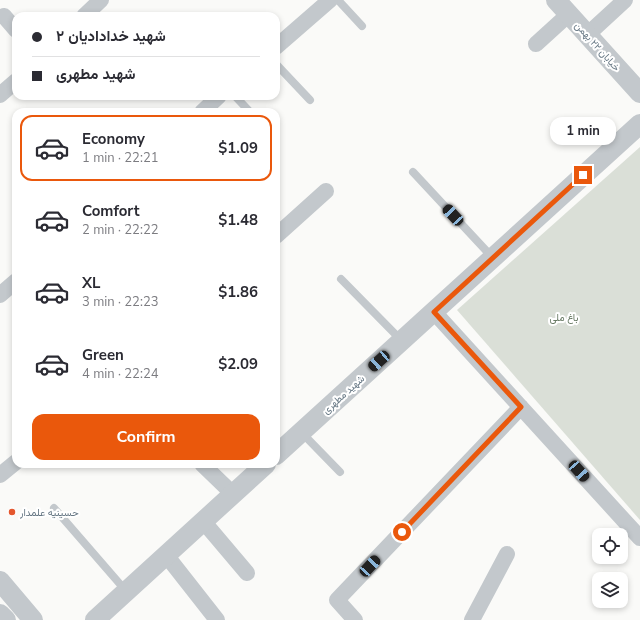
<!DOCTYPE html>
<meta charset="utf-8">
<style>
body{margin:0;font-family:"Nunito Sans",Vazirmatn,sans-serif;background:#f2f2f3;color:#2b2b33;height:100vh;display:flex;flex-direction:column;font-size:15px;white-space:nowrap}
*{box-sizing:border-box;margin:0}
p{font-size:13px;color:#7c7c81}
.icon{flex:none;width:22px;height:22px;fill:none;stroke:currentColor;stroke-width:2;stroke-linecap:round;stroke-linejoin:round}
.map{position:relative;flex:1;overflow:hidden}
.sheet{position:absolute;left:12px;top:108px;width:268px;height:360px;display:flex;flex-direction:column;background:#fff;border-radius:12px;box-shadow:0 2px 6px #0003}
.sheet>*{flex:none}
.hud{position:absolute;left:12px;top:12px;width:268px;height:88px;border-radius:12px;box-shadow:0 2px 6px #0003;display:grid;align-content:center;height:88px;padding:0 20px;background:#fff}
.controls{position:absolute;left:592px;top:528px;display:grid;gap:8px}
.controls a{display:grid;place-items:center;width:36px;height:36px;border-radius:8px;background:#fff;box-shadow:0 2px 6px #0003;font-size:20px}
.end{position:absolute;width:18px;height:18px;margin:-9px;border:5px solid #ea580c;background:#fff;box-shadow:0 0 0 2px #fff}
.from{border-radius:50%}
.bubble{position:absolute;height:28px;border-radius:12px;background:#fff;box-shadow:0 2px 6px #0003;font-size:13px;font-weight:700;line-height:28px;text-align:center}
.car{position:absolute;width:12px;height:24px;margin:-12px -6px;border-radius:5px;box-shadow:0 0 3px 1px #0007;background:linear-gradient(#222 24%,#8ab4d8 0 40%,#222 0 76%,#8ab4d8 0 86%,#222 0)}
.hud b{display:flex;align-items:center;gap:14px;height:38px;font-size:15px}
.hud b+b{border-top:1px solid #e1e1e2}
.hud i{width:10px;height:10px;background:#2b2b33}
ul{padding:7px 0 0;list-style:none}
li{display:flex;align-items:center;gap:12px;height:66px;margin:0 8px 6px;padding:0 12px;border:2px solid transparent;border-radius:12px}
li div{flex:1}
li b{display:block;font-size:15px}
li em{font-style:normal;font-weight:700}
li.selected{border-color:#ea580c}
li>.icon{width:36px;height:36px;stroke-width:1.5}
.cta{display:flex;gap:8px;margin-top:auto;padding:8px 20px}
.cta a{flex:1;height:46px;border-radius:12px;background:#ea580c;color:#fff;font-size:16px;font-weight:700;line-height:46px;text-align:center}
.map>svg:first-child{display:block}
</style>
<div class="map">
<svg width="640" height="620" viewBox="0 0 640 620">
<rect width="100%" height="100%" fill="#fafaf8"/>
<!-- green -->
<path fill="#dadfd7" d="M640,147V520L457,310Z"/>
<g fill="none" stroke-linecap="round" stroke-linejoin="round">
<!-- service -->
<path stroke="#c3c8cc" stroke-width="8" d="M338,0L362,26
M276,64L310,100
M235,96L250,112
M413,172L493,258
M341,279L402,341
M302,433L340,472
M54,508L126,591"/>
<!-- minor -->
<path stroke="#c3c8cc" stroke-width="16" d="M4,16L16,30
M84,16L101,0
M587,35L625,0
M536,44L569,14
M276,47L330,0
M0,95L16,81
M202,112L219,96
M276,236L326,191
M0,295L16,281
M434,312L640,538
M202,464L233,494
M0,475L16,462
M203,521L247,573
M166,555L217,620
M355,620L337,600L521,407
M472,620L507,554"/>
<!-- tertiary -->
<path stroke="#c3c8cc" stroke-width="20" d="M556,0L640,93
M276,455L640,124
M0,581L33,620
M0,614L6,620
M95,620L266,464"/>
</g>
<g fill="none" stroke-linecap="round" stroke-linejoin="round">
<!-- route -->
<path stroke="#ea580c" stroke-width="5" d="M402,532L521,407L434,312L583,175"/>
</g>
<!-- markers -->
<circle fill="#e4572e" stroke="#fff" stroke-width="1.5" cx="12" cy="512" r="4"/>
<g text-anchor="middle" stroke-width="4" stroke-linejoin="round" paint-order="stroke">
<!-- street labels -->
<g font-size="10" fill="#657683" stroke="#fff">
<text transform="translate(598 46) rotate(48)" y="4">خیابان ۲۲ بهمن</text>
<text transform="translate(343 394) rotate(-42)" y="4">شهید مطهری</text>
</g>
<!-- park labels -->
<g font-size="10" fill="#687a64" stroke="#fff">
<text x="564" y="321">باغ ملی</text>
</g>
<!-- poi labels -->
<g font-size="10" fill="#657683" stroke="#fff" text-anchor="start">
<text x="20" y="516">حسینیه علمدار</text>
</g>
</g>
</svg>
<div class="controls">
<a><svg class="icon" aria-label="locate" viewBox="0 0 24 24"><circle cx="12" cy="12" r="6"/><path d="M12 2v4M12 18v4M2 12h4M18 12h4"/></svg></a>
<a><svg class="icon" aria-label="layers" viewBox="0 0 24 24"><path d="M12 4l9 5-9 5-9-5zM3 14l9 5 9-5"/></svg></a>
</div>
<i class="end from" style="left:402px;top:532px"></i>
<i class="end" style="left:583px;top:175px"></i>
<div class="bubble" style="left:550px;top:117px;width:66px">1 min</div>
<i class="car" style="left:453px;top:215px;rotate:317deg"></i>
<i class="car" style="left:379px;top:361px;rotate:228deg"></i>
<i class="car" style="left:579px;top:471px;rotate:138deg"></i>
<i class="car" style="left:370px;top:566px;rotate:43deg"></i>
<div class="hud">
<b><i class="from"></i>شهید خدادادیان ۲</b>
<b><i></i>شهید مطهری</b>
</div>
<section class="sheet">
<ul>
<li class="selected"><svg class="icon" aria-label="car" viewBox="0 0 24 24"><path d="M5 17H2v-5l4-1 3-4h7l3 4 3 1v5h-3M9 17h6M6 11h13"/><circle cx="7" cy="17" r="2"/><circle cx="17" cy="17" r="2"/></svg><div><b>Economy</b><p>1 min · 22:21</p></div><em>$1.09</em></li>
<li><svg class="icon" aria-label="car" viewBox="0 0 24 24"><path d="M5 17H2v-5l4-1 3-4h7l3 4 3 1v5h-3M9 17h6M6 11h13"/><circle cx="7" cy="17" r="2"/><circle cx="17" cy="17" r="2"/></svg><div><b>Comfort</b><p>2 min · 22:22</p></div><em>$1.48</em></li>
<li><svg class="icon" aria-label="car" viewBox="0 0 24 24"><path d="M5 17H2v-5l4-1 3-4h7l3 4 3 1v5h-3M9 17h6M6 11h13"/><circle cx="7" cy="17" r="2"/><circle cx="17" cy="17" r="2"/></svg><div><b>XL</b><p>3 min · 22:23</p></div><em>$1.86</em></li>
<li><svg class="icon" aria-label="car" viewBox="0 0 24 24"><path d="M5 17H2v-5l4-1 3-4h7l3 4 3 1v5h-3M9 17h6M6 11h13"/><circle cx="7" cy="17" r="2"/><circle cx="17" cy="17" r="2"/></svg><div><b>Green</b><p>4 min · 22:24</p></div><em>$2.09</em></li>
</ul>
<div class="cta"><a>Confirm</a></div>
</section>
</div>
